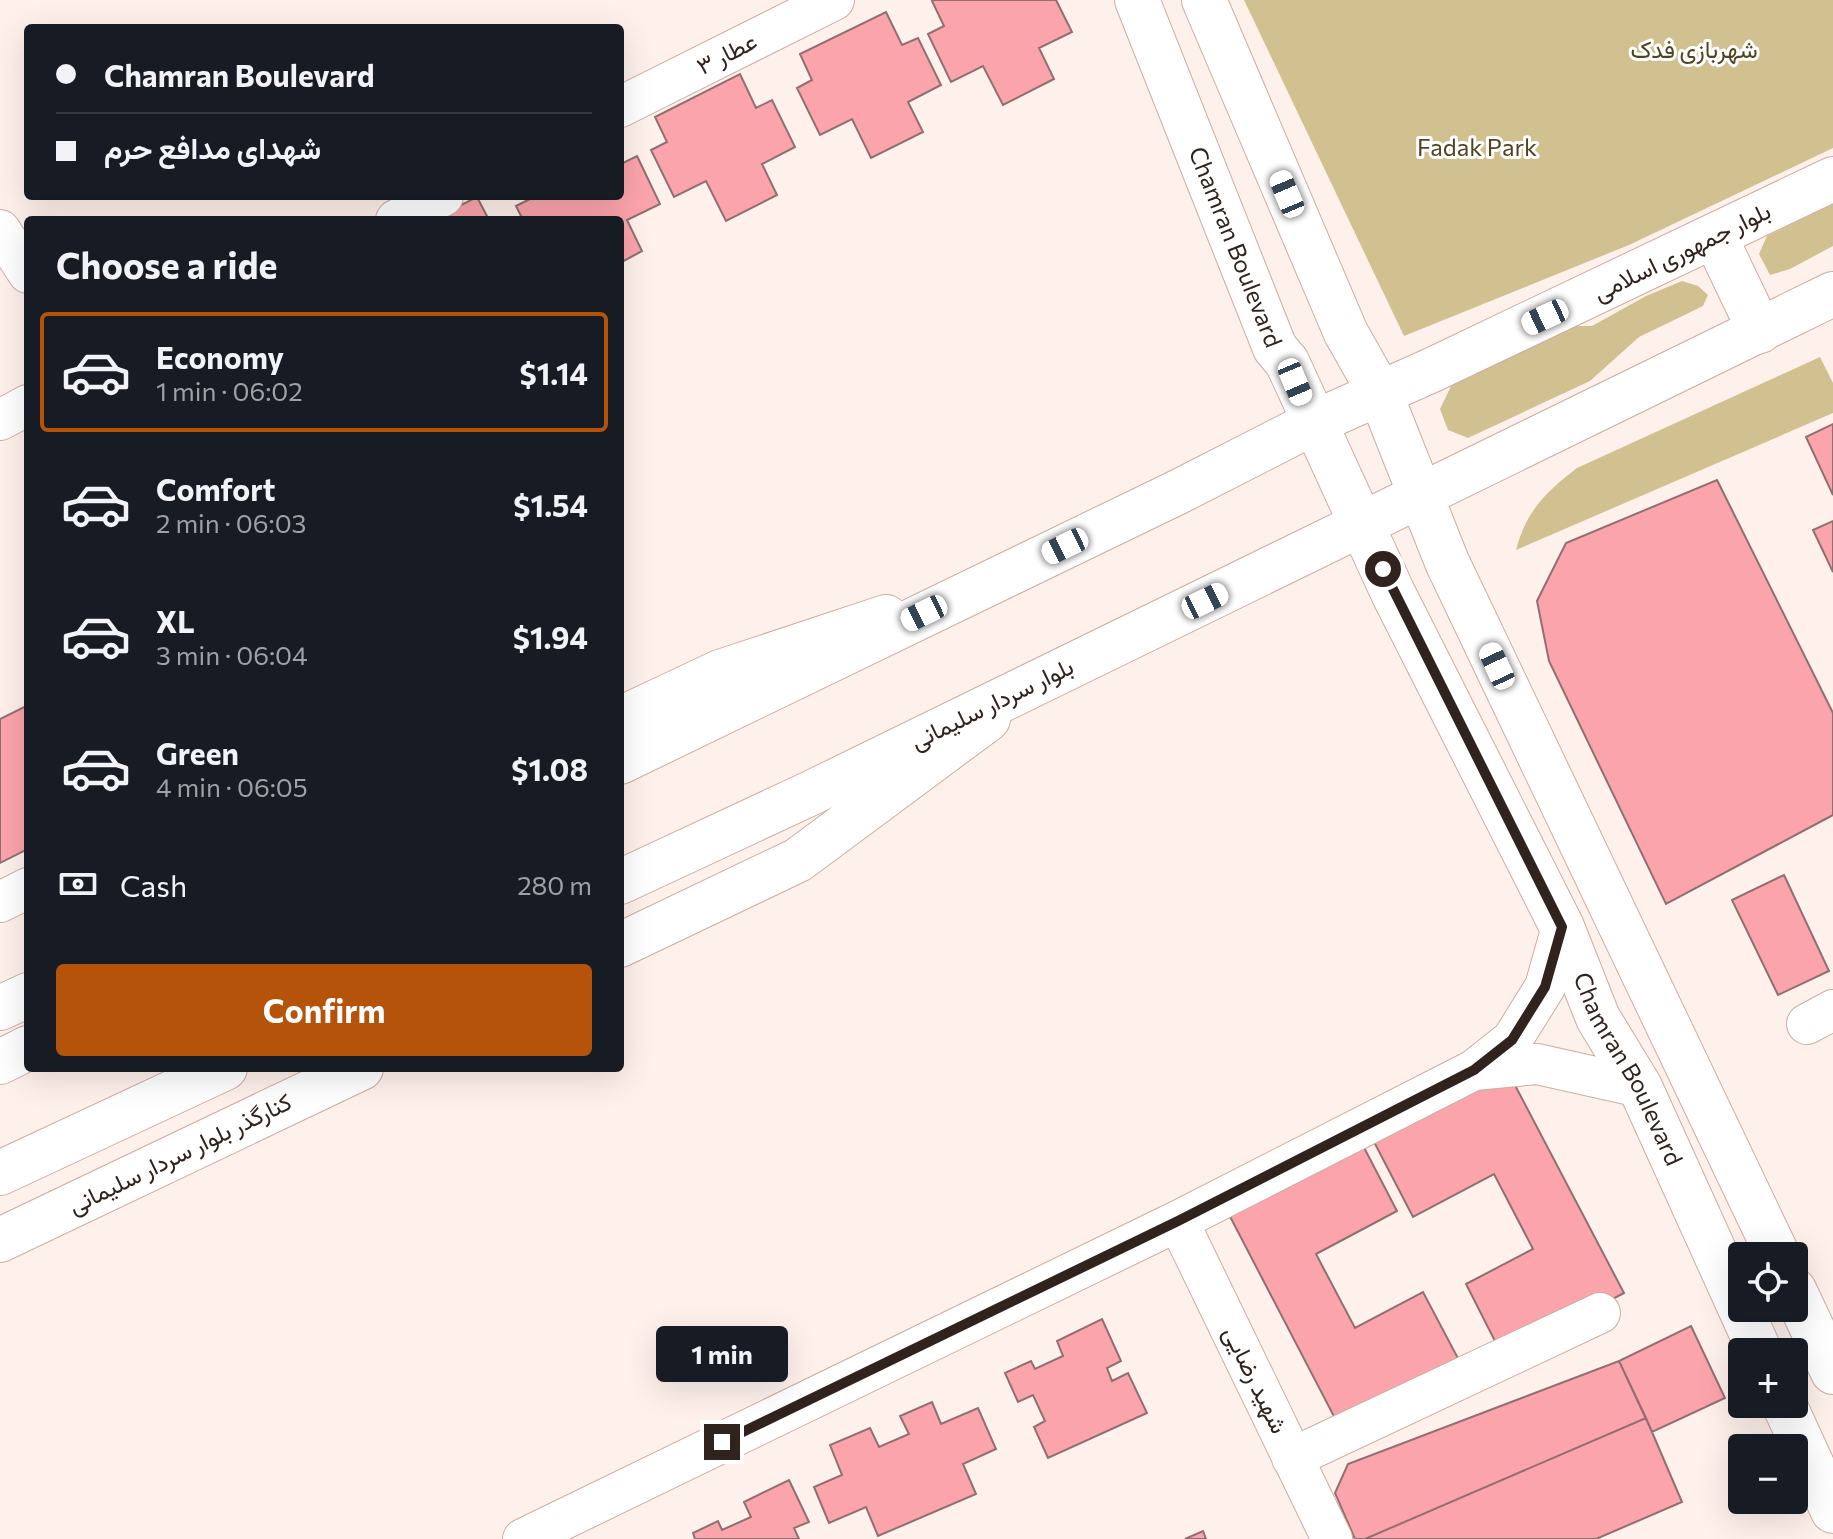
<!DOCTYPE html>
<meta charset="utf-8">
<style>
body{margin:0;font-family:Commissioner,Vazirmatn,sans-serif;background:#20242c;color:#f1f3f6;height:100vh;display:flex;flex-direction:column;font-size:30px;white-space:nowrap}
*{box-sizing:border-box;margin:0}
p{font-size:26px;color:#9ea1a6}
.icon{flex:none;width:44px;height:44px;fill:none;stroke:currentColor;stroke-width:2;stroke-linecap:round;stroke-linejoin:round}
.map{position:relative;flex:1;overflow:hidden}
.details{position:absolute;left:24px;top:216px;width:600px;height:856px;display:flex;flex-direction:column;background:#171b24;border-radius:8px;box-shadow:0 8px 32px #0002}
.details>*{flex:none}
.hud{position:absolute;left:24px;top:24px;width:600px;height:176px;border-radius:8px;box-shadow:0 8px 32px #0002;display:grid;align-content:center;height:176px;padding:0 32px;background:#171b24}
.controls{position:absolute;left:1728px;top:1242px;display:grid;gap:16px}
.controls a{display:grid;place-items:center;width:80px;height:80px;border-radius:8px;background:#171b24;box-shadow:0 8px 32px #0002;font-size:40px}
.end{position:absolute;width:36px;height:36px;margin:-18px;border:10px solid #30231e;background:#fff;box-shadow:0 0 0 4px #fff}
.from{border-radius:50%}
.bubble{position:absolute;height:56px;border-radius:8px;background:#171b24;box-shadow:0 8px 32px #0002;font-size:26px;font-weight:700;line-height:56px;text-align:center}
.car{position:absolute;width:24px;height:48px;margin:-24px -12px;border-radius:10px;box-shadow:0 0 6px 2px #0007;background:linear-gradient(#fff 24%,#345 0 40%,#fff 0 76%,#345 0 86%,#fff 0)}
.hud b{display:flex;align-items:center;gap:28px;height:76px;font-size:30px}
.hud b+b{border-top:2px solid #363941}
.hud i{width:20px;height:20px;background:#f1f3f6}
ul{padding:0;list-style:none}
li{display:flex;align-items:center;gap:24px;height:120px;margin:0 16px 12px;padding:0 16px;border:4px solid transparent;border-radius:8px}
li div{flex:1}
li b{display:block;font-size:30px}
li em{font-style:normal;font-weight:700}
li.on{border-color:#b45309}
li>.icon{width:72px;height:72px;stroke-width:1.5}
h2{padding:0 32px;font-size:36px;line-height:96px}
.pay{display:flex;align-items:center;gap:20px;height:88px;padding:0 32px;font-size:30px}
.pay p{margin-inline-start:auto}
.primary-button{display:flex;gap:16px;margin-top:auto;padding:16px 32px}
.primary-button a{flex:1;height:92px;border-radius:8px;background:#b45309;color:#fff;font-size:32px;font-weight:700;line-height:92px;text-align:center}
.map>svg:first-child{display:block}
</style>
<div class="map">
<svg width="1833" height="1539" viewBox="0 0 1833 1539">
<rect width="100%" height="100%" fill="#fef0eb"/>
<!-- green -->
<path fill="#d1c090" d="M1244,0H1833V148L1629,245L1404,336Z
M1833,204V246L1790,269L1770,275L1759,254L1767,236Z
M1682,281L1698,286L1708,295L1703,306L1639,337L1590,381L1468,438L1448,430L1440,409L1452,384L1561,326H1592L1646,296Z
M1820,357L1833,383V413L1516,550C1526,511 1546,492 1577,468Z"/>
<!-- building -->
<path fill="#fca4ac" stroke="#916f71" stroke-width="2" d="M934,0H1056L1072,32L1039,48L1054,79L1003,105L983,66L951,82L928,34L944,26L932,1Z
M886,12L902,45L918,38L941,85L908,102L923,132L871,158L852,119L820,135L797,88L812,80L800,54Z
M740,74L756,108L772,100L795,147L762,164L777,195L726,221L706,181L674,197L651,150L667,142L655,117Z
M637,156L660,204L627,220L642,251L620,263V220H523L516,206L532,198L531,196H620V161L621,164Z
M477,197L489,220H431Z
M1833,424V495L1806,437Z
M1717,480L1833,713V815L1666,904L1549,661L1537,601L1566,543Z
M1833,521V572L1813,530Z
M28,705V849L0,863V719Z
M1784,875L1829,971L1778,995L1732,900Z
M1507,1070L1624,1293L1503,1357L1466,1284L1533,1249L1494,1174L1413,1217L1373,1140Z
M1357,1134L1397,1211L1316,1254L1355,1328L1423,1292L1461,1364L1340,1428L1224,1205Z
M1102,1319L1121,1361L1107,1368L1112,1381L1128,1373L1147,1413L1048,1458L1034,1427L1045,1421L1033,1395L1018,1402L1005,1373L1031,1361L1035,1369L1063,1356L1057,1341Z
M1691,1326L1725,1398L1652,1432L1619,1361Z
M1619,1361L1646,1418L1365,1539H1355L1335,1493L1348,1464Z
M932,1402L941,1424L978,1408L996,1449L963,1464L976,1494L878,1536L866,1507L829,1523L814,1487L842,1475L830,1445L870,1428L879,1447L909,1434L900,1416Z
M1646,1418L1682,1502L1596,1539H1365Z
M789,1480L809,1522L794,1528L799,1539H695L693,1533L718,1521L722,1530L751,1517L744,1502Z
M1203,1531L1206,1539H1185Z"/>
<g fill="none" stroke-linecap="round" stroke-linejoin="round">
<!-- minor casing -->
<g stroke="#ceaca1" stroke-width="42">
<path id="minor" d="M620,107L834,0
M396,220L443,196
M0,230L28,273
M0,420L28,405
M0,902L28,888
M1807,1024L1833,1010
M1474,1070L1537,1064L1640,1087
M1178,1221L1332,1539
M1292,1458L1600,1313
M523,1539L1178,1221L1474,1070L1512,1040L1545,987L1562,927"/>
</g>
<!-- tertiary casing -->
<g stroke="#ceaca1" stroke-width="46">
<path id="tertiary" d="M620,719L720,672L886,617
M620,945L798,860L988,719
M0,1008L28,995
M0,1240L361,1068"/>
</g>
<!-- secondary casing -->
<g stroke="#ceaca1" stroke-width="46">
<g id="secondary">
<path id="s1" d="M1137,0L1275,348L1287,362L1393,593L1562,927L1598,1018L1640,1087L1760,1352"/>
<path d="M1204,0L1346,333L1380,393L1447,562L1778,1256"/>
<path d="M1715,237L1760,331"/>
<path d="M620,762L1178,492L1313,423L1432,370L1833,179"/>
<path d="M620,882L811,793L1833,294"/>
<path d="M0,1062L28,1048"/>
<path d="M0,1173L225,1068"/>
<path d="M1794,1290L1833,1372"/>
<path d="M1784,1404L1833,1511"/>
</g>
</g>
<!-- minor -->
<use href="#minor" stroke="#fff" stroke-width="40"/>
<!-- tertiary -->
<use href="#tertiary" stroke="#fff" stroke-width="44"/>
<!-- secondary -->
<use href="#secondary" stroke="#fff" stroke-width="44"/>
</g>
<g fill="none" stroke-linecap="round" stroke-linejoin="round">
<!-- route -->
<path stroke="#30231e" stroke-width="10" d="M722,1442L1178,1221L1474,1070L1512,1040L1545,987L1562,927L1383,569"/>
</g>
<g text-anchor="middle" stroke-width="6" stroke-linejoin="round" paint-order="stroke">
<!-- park labels -->
<g font-size="24" fill="#4f4320" stroke="#fff">
<text x="1694" y="58">شهربازی فدک</text>
<text x="1477" y="156">Fadak Park</text>
</g>
<!-- street labels -->
<g font-size="24" fill="#30231e" stroke="#fff">
<text transform="translate(727 54) rotate(-27)" y="8">عطار ۳</text>
<text dy="8" stroke="none"><textPath href="#s1" startOffset="266">Chamran Boulevard</textPath></text>
<text transform="translate(1682 252) rotate(-26)" y="8">بلوار جمهوری اسلامی</text>
<text transform="translate(992 704) rotate(-26)" y="8">بلوار سردار سلیمانی</text>
<text dy="8" stroke="none"><textPath href="#s1" startOffset="1178">Chamran Boulevard</textPath></text>
<text transform="translate(180 1154) rotate(-26)" y="8">کنارگذر بلوار سردار سلیمانی</text>
<text transform="translate(1255 1380) rotate(64)" y="8">شهید رضایی</text>
</g>
</g>
</svg>
<div class="controls">
<a><svg class="icon" aria-label="locate" viewBox="0 0 24 24"><circle cx="12" cy="12" r="6"/><path d="M12 2v4M12 18v4M2 12h4M18 12h4"/></svg></a>
<a>+</a>
<a>−</a>
</div>
<i class="end from" style="left:1383px;top:569px"></i>
<i class="end" style="left:722px;top:1442px"></i>
<div class="bubble" style="left:656px;top:1326px;width:132px">1 min</div>
<i class="car" style="left:1287px;top:194px;rotate:337deg"></i>
<i class="car" style="left:1545px;top:317px;rotate:245deg"></i>
<i class="car" style="left:1295px;top:382px;rotate:157deg"></i>
<i class="car" style="left:1065px;top:546px;rotate:244deg"></i>
<i class="car" style="left:1205px;top:601px;rotate:64deg"></i>
<i class="car" style="left:924px;top:613px;rotate:244deg"></i>
<i class="car" style="left:1497px;top:666px;rotate:335deg"></i>
<div class="hud">
<b><i class="from"></i>Chamran Boulevard</b>
<b><i></i>شهدای مدافع حرم</b>
</div>
<section class="details">
<h2>Choose a ride</h2>
<ul>
<li class="on"><svg class="icon" aria-label="car" viewBox="0 0 24 24"><path d="M5 17H2v-5l4-1 3-4h7l3 4 3 1v5h-3M9 17h6M6 11h13"/><circle cx="7" cy="17" r="2"/><circle cx="17" cy="17" r="2"/></svg><div><b>Economy</b><p>1 min · 06:02</p></div><em>$1.14</em></li>
<li><svg class="icon" aria-label="car" viewBox="0 0 24 24"><path d="M5 17H2v-5l4-1 3-4h7l3 4 3 1v5h-3M9 17h6M6 11h13"/><circle cx="7" cy="17" r="2"/><circle cx="17" cy="17" r="2"/></svg><div><b>Comfort</b><p>2 min · 06:03</p></div><em>$1.54</em></li>
<li><svg class="icon" aria-label="car" viewBox="0 0 24 24"><path d="M5 17H2v-5l4-1 3-4h7l3 4 3 1v5h-3M9 17h6M6 11h13"/><circle cx="7" cy="17" r="2"/><circle cx="17" cy="17" r="2"/></svg><div><b>XL</b><p>3 min · 06:04</p></div><em>$1.94</em></li>
<li><svg class="icon" aria-label="car" viewBox="0 0 24 24"><path d="M5 17H2v-5l4-1 3-4h7l3 4 3 1v5h-3M9 17h6M6 11h13"/><circle cx="7" cy="17" r="2"/><circle cx="17" cy="17" r="2"/></svg><div><b>Green</b><p>4 min · 06:05</p></div><em>$1.08</em></li>
</ul>
<div class="pay"><svg class="icon" aria-label="cash" viewBox="0 0 24 24"><path d="M3 7h18v10H3z"/><circle cx="12" cy="12" r="2"/></svg>Cash<p>280 m</p></div>
<div class="primary-button"><a>Confirm</a></div>
</section>
</div>
